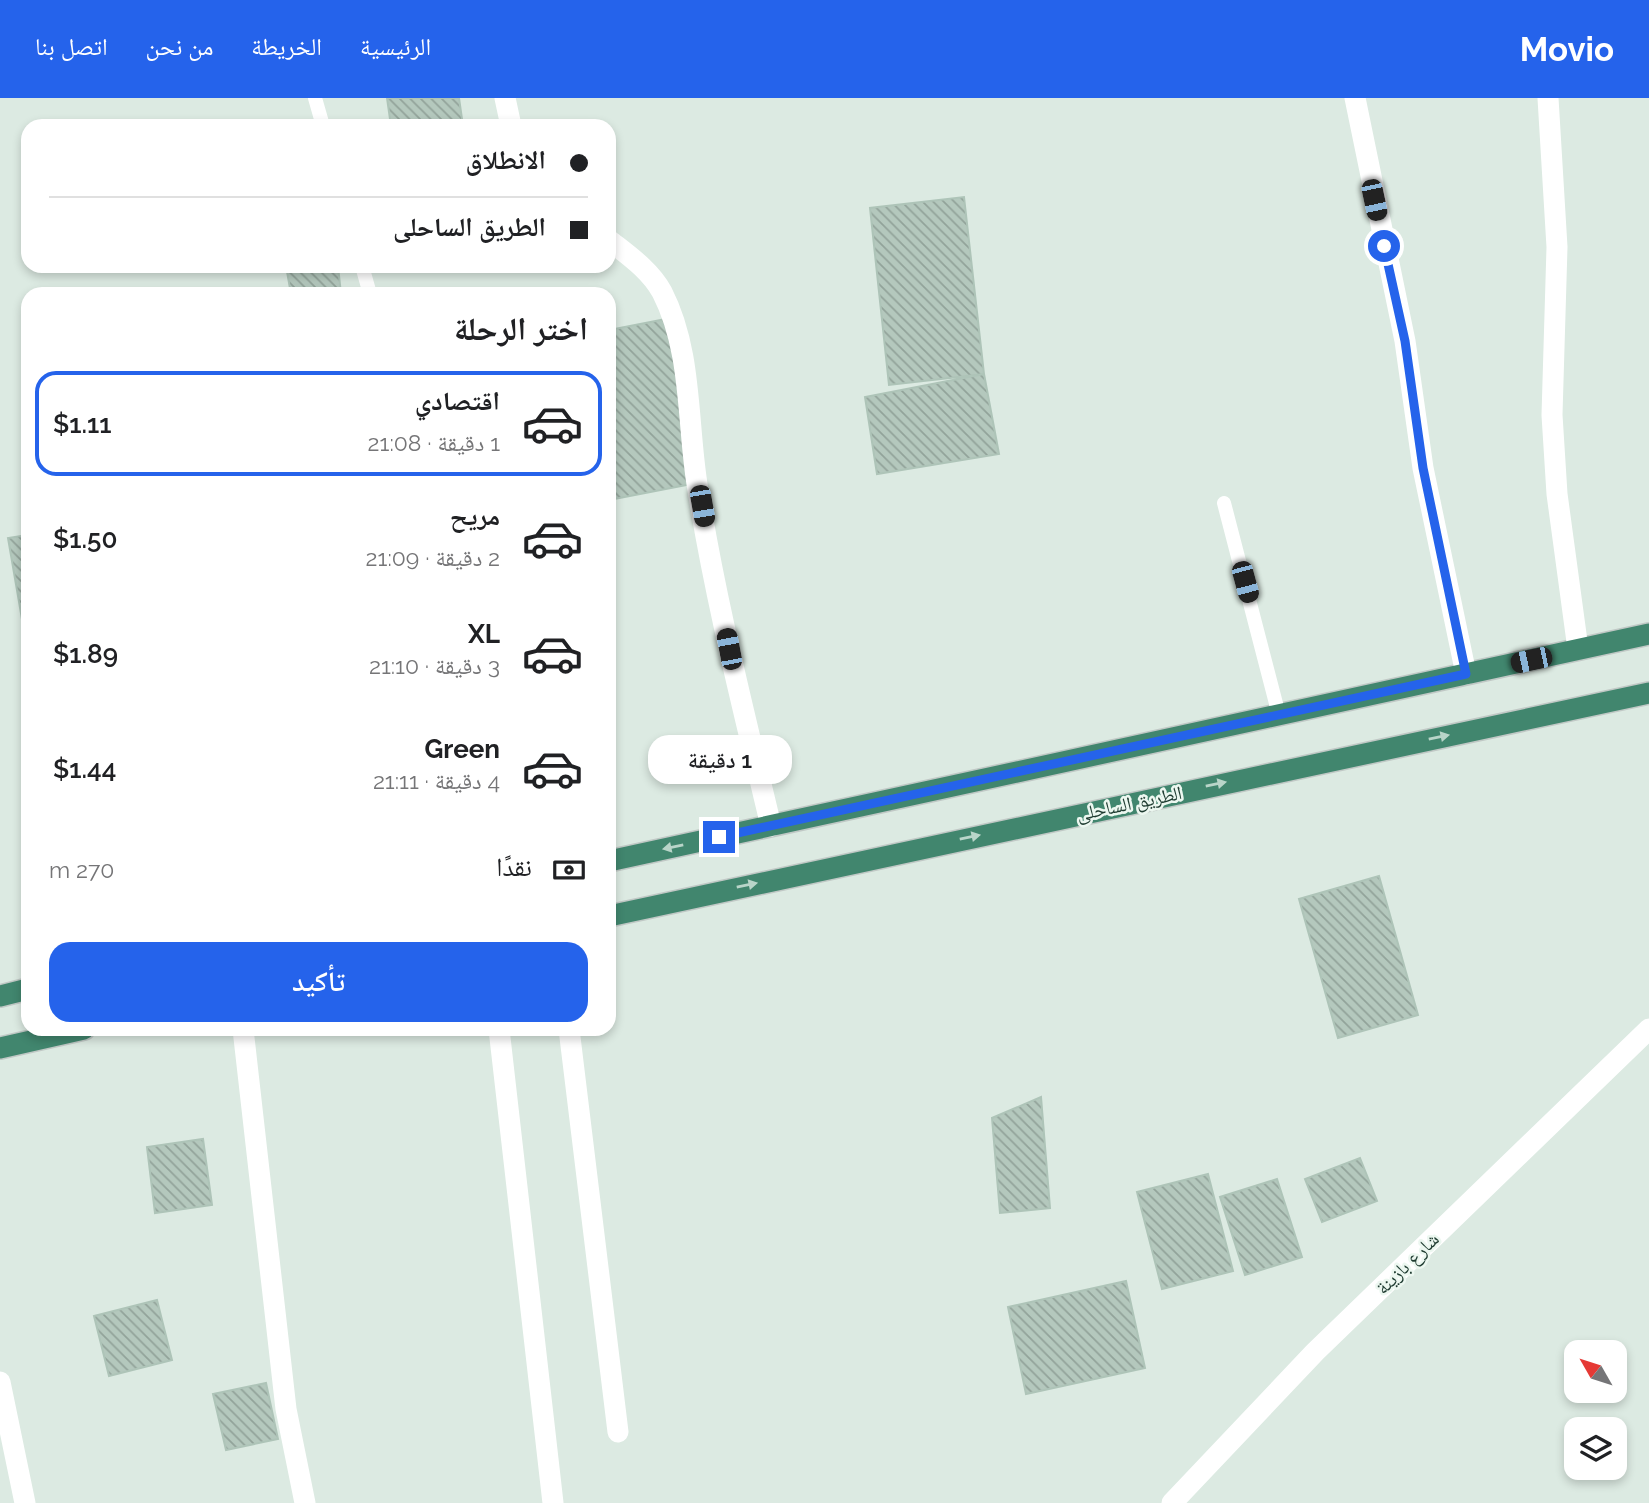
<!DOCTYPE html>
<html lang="ar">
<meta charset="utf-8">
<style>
body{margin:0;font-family:Raleway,"Noto Naskh Arabic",sans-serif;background:#f6f6f6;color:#202124;direction:rtl;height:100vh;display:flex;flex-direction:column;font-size:26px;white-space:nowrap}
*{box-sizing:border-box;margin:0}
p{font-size:23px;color:#757577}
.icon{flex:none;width:38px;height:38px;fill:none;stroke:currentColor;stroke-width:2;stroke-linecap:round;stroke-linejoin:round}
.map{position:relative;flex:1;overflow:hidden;direction:ltr}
.sheet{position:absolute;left:21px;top:189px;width:595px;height:749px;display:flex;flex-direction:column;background:#fff;border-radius:21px;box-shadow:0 4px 10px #0003;direction:rtl}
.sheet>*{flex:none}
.guide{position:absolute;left:21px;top:21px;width:595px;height:154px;border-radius:21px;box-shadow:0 4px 10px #0003;direction:rtl;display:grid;align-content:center;height:154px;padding:0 28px;background:#fff}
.needle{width:46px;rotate:309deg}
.controls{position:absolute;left:1564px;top:1242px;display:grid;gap:14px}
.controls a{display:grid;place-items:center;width:63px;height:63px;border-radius:14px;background:#fff;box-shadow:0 4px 10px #0003;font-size:35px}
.end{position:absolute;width:32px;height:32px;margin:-16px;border:9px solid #2563eb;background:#fff;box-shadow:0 0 0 4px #fff}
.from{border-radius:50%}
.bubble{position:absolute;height:49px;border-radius:21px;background:#fff;box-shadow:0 4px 10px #0003;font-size:23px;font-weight:600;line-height:49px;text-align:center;direction:rtl}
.car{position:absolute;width:21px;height:42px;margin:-21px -10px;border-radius:9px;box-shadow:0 0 5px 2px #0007;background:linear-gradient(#222 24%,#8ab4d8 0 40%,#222 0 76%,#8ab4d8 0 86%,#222 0)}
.guide b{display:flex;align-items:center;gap:24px;height:66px;font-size:26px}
.guide b+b{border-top:2px solid #e0e0e0}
.guide i{width:18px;height:18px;background:#202124}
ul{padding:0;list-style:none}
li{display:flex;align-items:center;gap:21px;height:105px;margin:0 14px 10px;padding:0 14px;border:4px solid transparent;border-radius:21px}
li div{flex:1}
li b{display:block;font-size:26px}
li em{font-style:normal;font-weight:600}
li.selected{border-color:#2563eb}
li>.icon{width:63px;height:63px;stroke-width:1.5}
h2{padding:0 28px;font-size:32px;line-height:84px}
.pay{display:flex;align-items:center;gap:18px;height:77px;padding:0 28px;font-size:26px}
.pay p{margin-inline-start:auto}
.cta{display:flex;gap:14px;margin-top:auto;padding:14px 28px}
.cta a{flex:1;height:80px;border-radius:21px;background:#2563eb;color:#fff;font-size:28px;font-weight:600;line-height:80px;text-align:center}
header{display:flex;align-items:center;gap:42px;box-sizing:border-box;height:98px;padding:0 35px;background:#2563eb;color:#fff}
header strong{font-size:33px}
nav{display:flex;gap:38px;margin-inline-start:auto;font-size:24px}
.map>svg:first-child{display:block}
</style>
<header>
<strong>Movio</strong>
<nav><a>الرئيسية</a><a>الخريطة</a><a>من نحن</a><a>اتصل بنا</a></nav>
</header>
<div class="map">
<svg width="1649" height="1405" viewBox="0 0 1649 1405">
<defs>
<pattern id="building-back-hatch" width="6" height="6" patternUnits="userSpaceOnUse" patternTransform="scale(1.75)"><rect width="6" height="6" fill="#b4c8bd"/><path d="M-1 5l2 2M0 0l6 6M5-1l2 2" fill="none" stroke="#92a39a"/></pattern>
</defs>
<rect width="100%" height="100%" fill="#dceae2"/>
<!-- building -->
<path fill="url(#building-back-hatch)" stroke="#aec4b8" stroke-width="2" d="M387,0H459L463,28H391Z
M964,99L984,276L889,287L870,110Z
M286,168H338L341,196H291Z
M666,221L697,385L609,402V232Z
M984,276L999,356L877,376L865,299Z
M28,437V556L8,440Z
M1379,778L1418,917L1338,940L1299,801Z
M1041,999L1050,1110L1000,1115L992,1020Z
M203,1041L212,1107L155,1115L147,1049Z
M1360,1060L1377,1103L1322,1124L1305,1081Z
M1208,1076L1233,1173L1162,1191L1137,1094Z
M1277,1081L1302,1159L1245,1177L1220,1099Z
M1126,1183L1145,1270L1026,1296L1008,1209Z
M157,1202L172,1262L109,1278L94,1218Z
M266,1285L278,1341L226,1352L213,1296Z"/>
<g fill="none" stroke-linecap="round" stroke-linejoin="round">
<!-- trunk casing -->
<g stroke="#c0c8c5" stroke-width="24">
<path id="trunk" d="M609,763L1649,536
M609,818L1649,595
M0,898L28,891
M0,950L84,931"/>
</g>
<!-- service -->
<path stroke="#fff" stroke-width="14" d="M315,0L323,28
M362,168L370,196
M1224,405L1279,617"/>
<!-- minor -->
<path stroke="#fff" stroke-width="21" d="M505,0L511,28
M1355,0L1405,243L1423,370L1466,576
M1548,0L1557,149L1552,317L1557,396L1578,551
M609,142C628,157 650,172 662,194C692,252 687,322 697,386C715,501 744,614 771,728
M243,931L286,1311L305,1405
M499,931L553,1405
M569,931L618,1334
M0,1284L25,1405"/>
<!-- tertiary -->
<path stroke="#fff" stroke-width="21" d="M1172,1405L1315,1254L1649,931"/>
<!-- trunk -->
<use href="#trunk" stroke="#41866e" stroke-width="21"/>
</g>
<!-- one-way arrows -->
<defs><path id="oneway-solid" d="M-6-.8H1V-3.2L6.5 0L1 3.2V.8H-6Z" transform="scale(1.75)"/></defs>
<g fill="#b9d5c9">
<use href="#oneway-solid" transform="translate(1439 639) rotate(-12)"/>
<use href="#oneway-solid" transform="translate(1216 686) rotate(-12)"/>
<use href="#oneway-solid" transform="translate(970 739) rotate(-12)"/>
<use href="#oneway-solid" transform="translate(673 749) rotate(168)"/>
<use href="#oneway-solid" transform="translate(747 787) rotate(-12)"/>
</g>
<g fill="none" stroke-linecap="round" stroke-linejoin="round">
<!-- route -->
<path stroke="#2563eb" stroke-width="9" d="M719,739L1466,576L1423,370L1405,243L1384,148"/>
</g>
<g text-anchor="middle" stroke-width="5" stroke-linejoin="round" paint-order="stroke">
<!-- street labels -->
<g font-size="19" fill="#1d3a2f" stroke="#ecf7f0">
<text transform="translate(1129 705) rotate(-12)" y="7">الطريق الساحلى</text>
<text transform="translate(1407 1165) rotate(-44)" y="7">شارع بازينة</text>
</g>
</g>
</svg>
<div class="controls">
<a><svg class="needle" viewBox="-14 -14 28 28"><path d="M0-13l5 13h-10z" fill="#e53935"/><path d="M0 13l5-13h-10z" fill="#757577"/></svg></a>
<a><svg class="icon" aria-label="layers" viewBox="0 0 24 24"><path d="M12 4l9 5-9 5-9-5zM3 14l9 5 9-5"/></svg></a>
</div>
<i class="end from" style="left:1384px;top:148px"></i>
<i class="end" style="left:719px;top:739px"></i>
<div class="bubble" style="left:648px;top:637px;width:144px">1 دقيقة</div>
<i class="car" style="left:1374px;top:102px;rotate:168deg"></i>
<i class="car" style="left:702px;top:408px;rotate:170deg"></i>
<i class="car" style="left:1245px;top:484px;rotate:165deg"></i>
<i class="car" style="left:729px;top:551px;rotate:349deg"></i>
<i class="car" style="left:1531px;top:562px;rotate:258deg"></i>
<div class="guide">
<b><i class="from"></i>الانطلاق</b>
<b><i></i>الطريق الساحلى</b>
</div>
<section class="sheet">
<h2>اختر الرحلة</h2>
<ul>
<li class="selected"><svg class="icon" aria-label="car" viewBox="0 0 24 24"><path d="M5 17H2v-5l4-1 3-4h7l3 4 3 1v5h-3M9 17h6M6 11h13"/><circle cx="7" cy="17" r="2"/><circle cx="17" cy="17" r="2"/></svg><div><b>اقتصادي</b><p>1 دقيقة · 21:08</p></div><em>$1.11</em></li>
<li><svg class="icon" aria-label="car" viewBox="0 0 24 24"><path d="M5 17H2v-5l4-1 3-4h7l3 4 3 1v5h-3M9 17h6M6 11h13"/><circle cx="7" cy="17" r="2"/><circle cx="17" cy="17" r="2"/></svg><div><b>مريح</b><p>2 دقيقة · 21:09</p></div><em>$1.50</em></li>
<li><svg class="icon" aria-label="car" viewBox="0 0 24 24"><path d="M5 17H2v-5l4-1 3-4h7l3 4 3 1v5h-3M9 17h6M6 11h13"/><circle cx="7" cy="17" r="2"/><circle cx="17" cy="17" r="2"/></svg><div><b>XL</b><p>3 دقيقة · 21:10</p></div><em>$1.89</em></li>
<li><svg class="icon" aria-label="car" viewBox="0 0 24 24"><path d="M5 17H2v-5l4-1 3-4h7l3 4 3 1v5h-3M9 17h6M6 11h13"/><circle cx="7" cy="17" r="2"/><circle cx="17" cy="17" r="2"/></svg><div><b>Green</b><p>4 دقيقة · 21:11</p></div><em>$1.44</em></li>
</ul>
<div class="pay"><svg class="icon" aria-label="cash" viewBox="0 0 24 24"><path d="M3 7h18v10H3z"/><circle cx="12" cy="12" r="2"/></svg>نقدًا<p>270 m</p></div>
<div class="cta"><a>تأكيد</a></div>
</section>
</div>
